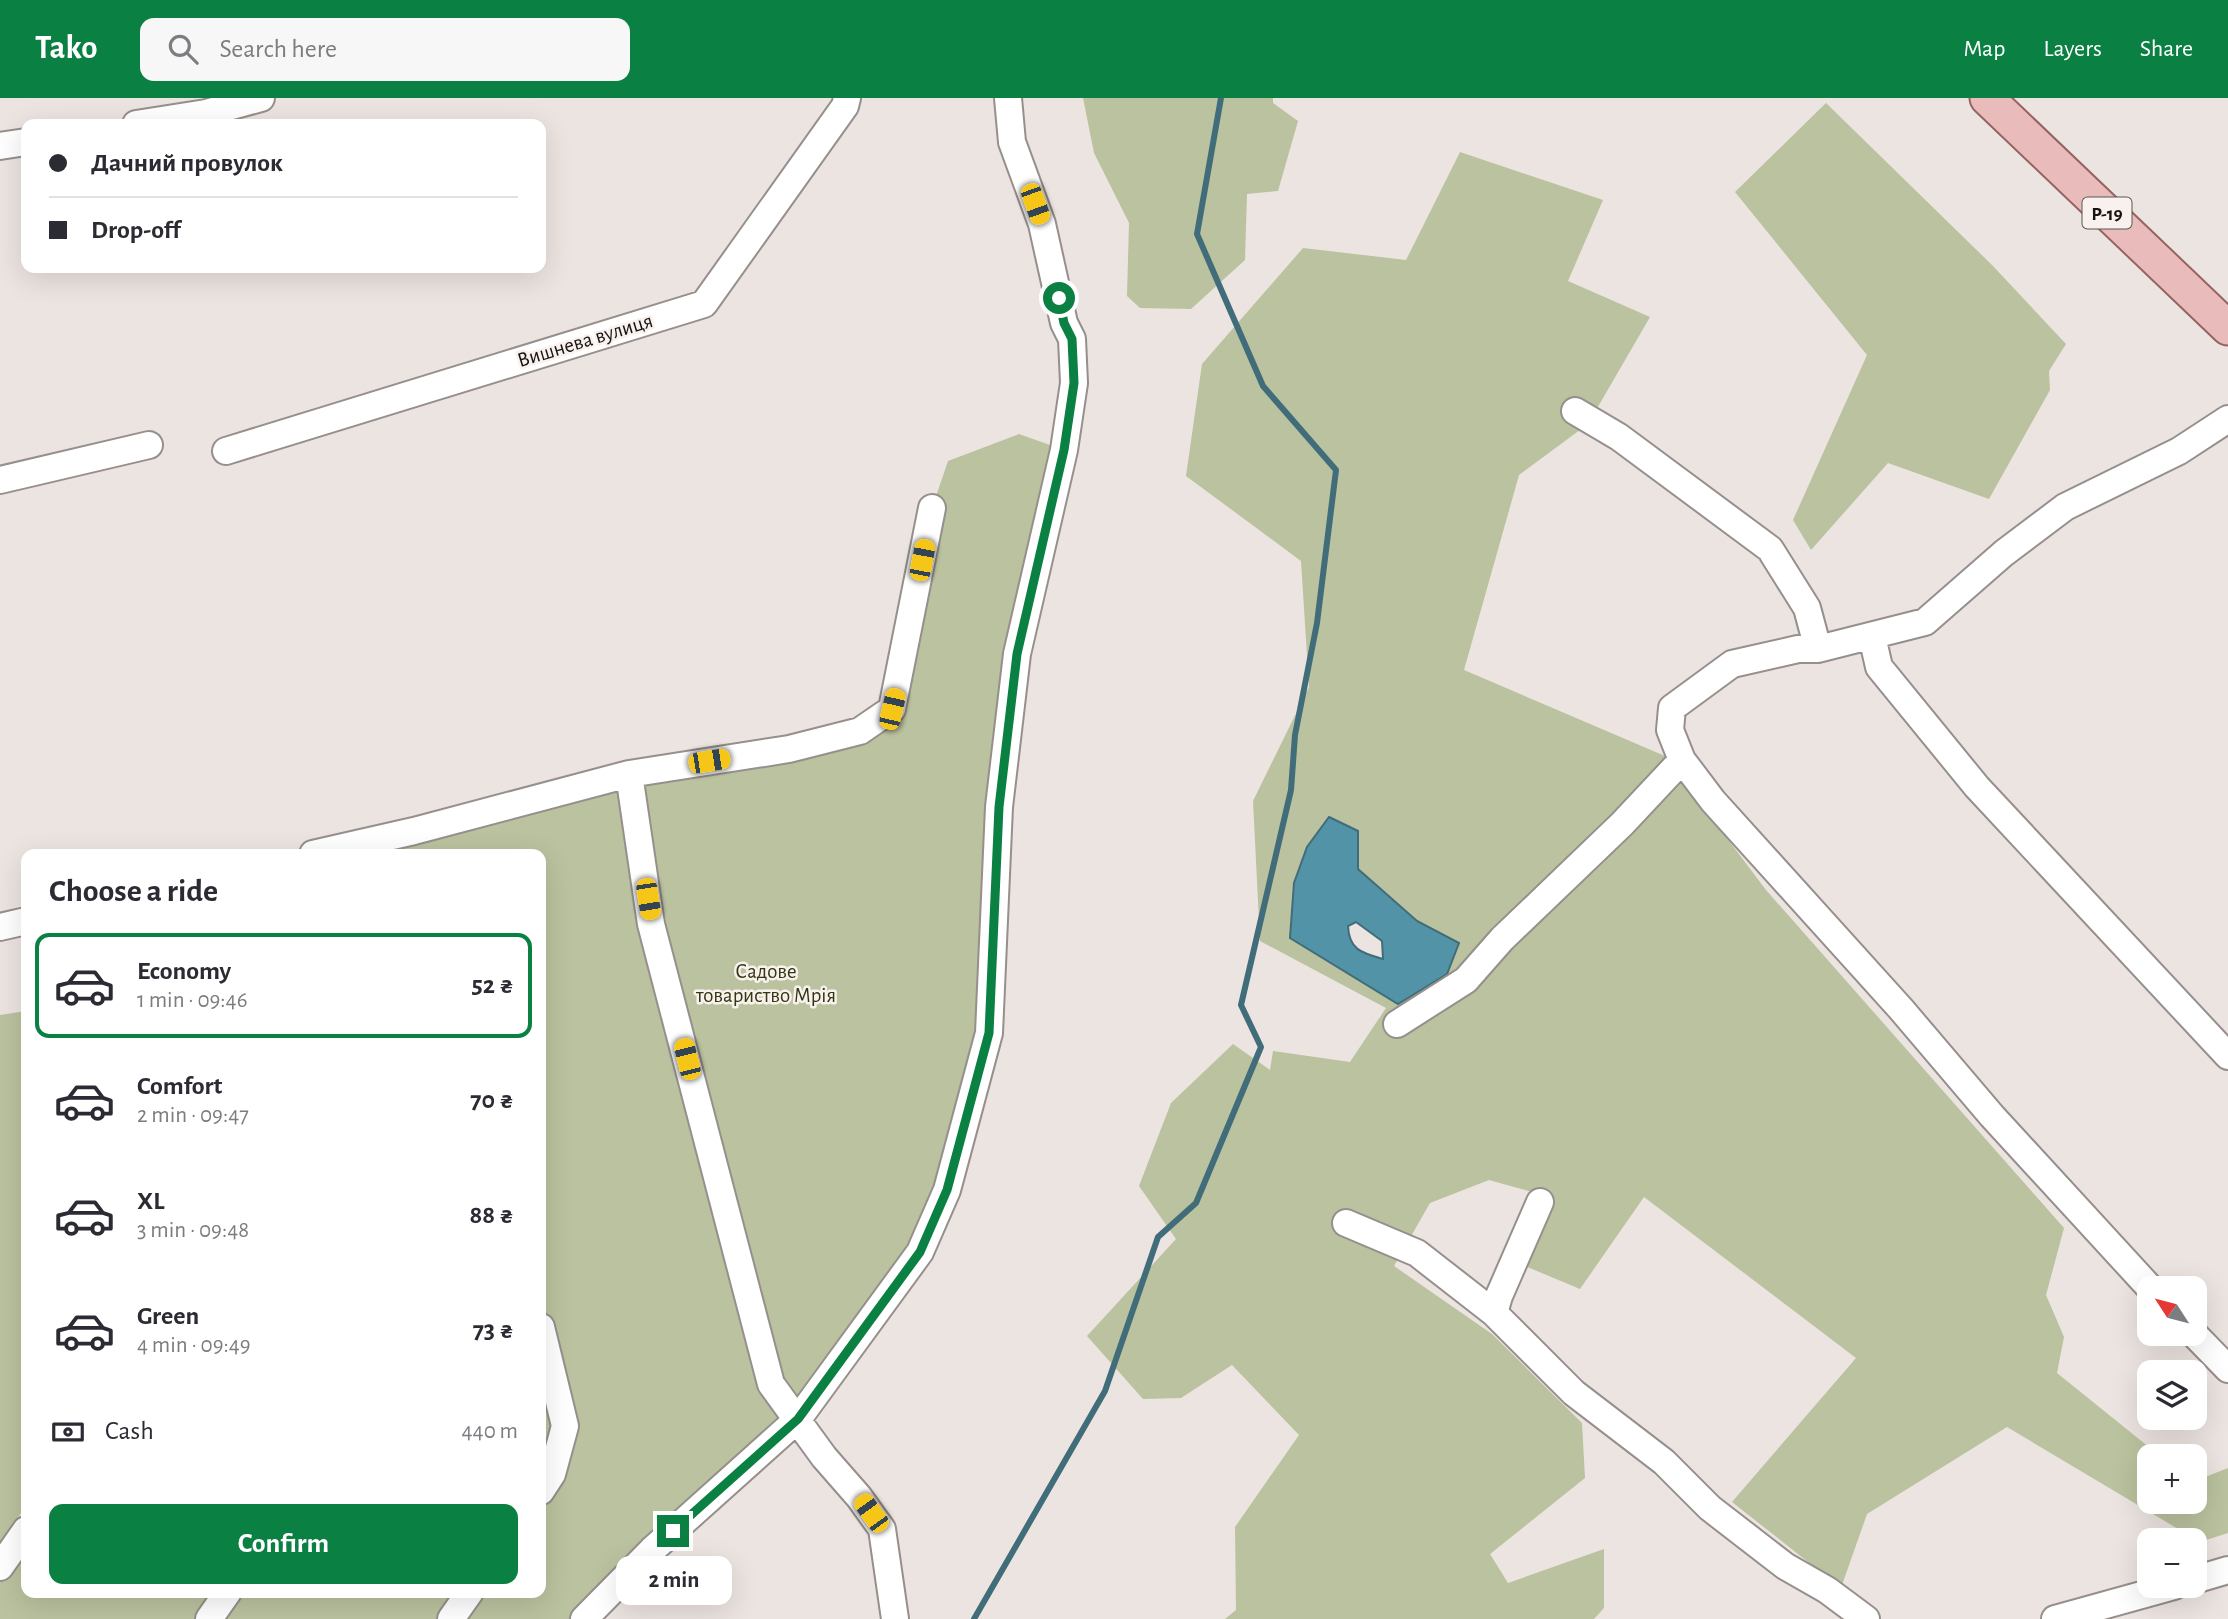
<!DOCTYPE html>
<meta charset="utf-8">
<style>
body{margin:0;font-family:"Alegreya Sans",sans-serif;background:#f7f7f7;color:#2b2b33;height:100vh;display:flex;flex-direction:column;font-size:26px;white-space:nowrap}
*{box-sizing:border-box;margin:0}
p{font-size:23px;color:#7c7c81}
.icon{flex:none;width:38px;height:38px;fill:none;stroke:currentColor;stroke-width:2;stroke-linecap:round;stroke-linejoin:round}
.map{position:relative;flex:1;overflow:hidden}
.panel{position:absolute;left:21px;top:751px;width:525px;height:749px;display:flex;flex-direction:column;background:#fff;border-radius:14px;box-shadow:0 7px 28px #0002}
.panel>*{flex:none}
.top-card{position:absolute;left:21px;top:21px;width:525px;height:154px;border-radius:14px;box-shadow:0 7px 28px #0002;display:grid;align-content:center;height:154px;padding:0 28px;background:#fff}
.needle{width:46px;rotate:306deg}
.tools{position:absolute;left:2137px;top:1178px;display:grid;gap:14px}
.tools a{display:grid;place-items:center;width:70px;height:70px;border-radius:14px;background:#fff;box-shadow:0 7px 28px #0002;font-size:35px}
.end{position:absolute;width:32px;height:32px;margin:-16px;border:9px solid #0b8043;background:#fff;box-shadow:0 0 0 4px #fff}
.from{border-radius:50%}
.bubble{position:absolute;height:49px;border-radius:14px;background:#fff;box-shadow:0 7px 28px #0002;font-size:23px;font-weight:700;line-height:49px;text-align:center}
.car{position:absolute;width:21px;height:42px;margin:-21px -10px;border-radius:9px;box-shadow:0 0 5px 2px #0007;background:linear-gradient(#f5c518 24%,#345 0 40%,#f5c518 0 76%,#345 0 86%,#f5c518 0)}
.top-card b{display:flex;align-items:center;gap:24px;height:66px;font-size:26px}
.top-card b+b{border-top:2px solid #e1e1e2}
.top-card i{width:18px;height:18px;background:#2b2b33}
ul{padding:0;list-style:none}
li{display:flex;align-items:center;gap:21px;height:105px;margin:0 14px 10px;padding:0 14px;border:4px solid transparent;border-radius:14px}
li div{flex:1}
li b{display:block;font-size:26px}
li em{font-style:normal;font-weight:700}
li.active{border-color:#0b8043}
li>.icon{width:63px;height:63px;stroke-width:1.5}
h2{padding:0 28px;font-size:32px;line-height:84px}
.pay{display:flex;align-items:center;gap:18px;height:77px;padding:0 28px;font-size:26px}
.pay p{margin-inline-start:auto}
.primary-button{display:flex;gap:14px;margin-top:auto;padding:14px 28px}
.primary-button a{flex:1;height:80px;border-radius:14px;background:#0b8043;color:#fff;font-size:28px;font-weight:700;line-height:80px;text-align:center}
header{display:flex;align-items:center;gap:42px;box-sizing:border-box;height:98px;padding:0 35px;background:#0b8043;color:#fff}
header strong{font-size:33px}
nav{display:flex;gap:38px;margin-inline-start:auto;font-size:24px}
.search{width:490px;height:63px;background:#f7f7f7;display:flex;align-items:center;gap:18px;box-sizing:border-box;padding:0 24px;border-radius:14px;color:#7c7c81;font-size:26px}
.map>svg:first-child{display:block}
</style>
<header>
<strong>Tako</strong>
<div class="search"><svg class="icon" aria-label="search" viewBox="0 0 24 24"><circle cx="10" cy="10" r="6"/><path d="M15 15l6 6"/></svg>Search here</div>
<nav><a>Map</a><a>Layers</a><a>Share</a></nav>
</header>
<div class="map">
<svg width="2228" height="1521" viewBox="0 0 2228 1521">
<rect width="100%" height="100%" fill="#ece4e0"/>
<!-- green -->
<path fill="#bac29f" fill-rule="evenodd" d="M1083,0H1273V5L1298,23L1278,93L1247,96L1245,162L1191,211L1140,210L1127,198L1129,125L1094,55Z
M1826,5L1992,167L2066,246L2049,273L2050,292L1989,401L1888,365L1811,452L1793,422L1867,257L1735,94Z
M1460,54L1603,102L1568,183L1650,219L1588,326L1519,377L1464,572L1665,658L1766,792L2064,1130L2046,1197L2064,1239L2057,1275L2160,1358H2149V1404H2194L2195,1383L2228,1370V1435L2200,1444L2007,1329L1867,1416L1841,1490L1732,1404L1856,1260L1644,1099L1580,1191L1525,1168L1533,1154L1547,1098L1489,1082L1430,1105L1394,1168L1492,1236L1582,1325L1585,1380L1490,1456L1508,1485L1604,1451V1510L1594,1521H1225L1236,1512L1235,1429L1299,1337L1232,1267L1181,1300L1143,1301L1087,1238L1176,1141L1139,1088L1171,1005L1233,946L1270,972L1273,953L1350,964L1386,910L1260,843L1253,703L1309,589L1301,463L1186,378L1202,266L1303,150L1406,162ZM1358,733V771L1417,823L1458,845L1399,906L1294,785Z
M1019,336L1064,352L1028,511L989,935L947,1092L798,1321L584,1521H0V1469L26,1432V1494H541V756H313L789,651L892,611L932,410L948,363Z
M26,913V1408L0,1445V917Z"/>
<!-- water -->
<path fill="#5393a7" stroke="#416d7a" stroke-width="2" fill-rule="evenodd" d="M1329,719L1358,733V771L1417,823L1459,845L1447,876L1398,906L1290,840L1294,785L1307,749ZM1356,824L1382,843L1383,861C1362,855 1349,852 1348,828Z"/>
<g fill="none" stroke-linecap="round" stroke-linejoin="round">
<!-- stream -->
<path stroke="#416d7a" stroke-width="6" d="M974,1521L1105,1293L1158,1139L1196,1105L1261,949L1241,907L1291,692L1295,637L1317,525L1336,372L1263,288L1197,136L1221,0"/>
<!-- minor casing -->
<g stroke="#968f8b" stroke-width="30">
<path id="minor" d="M136,26L206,15L261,0
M0,48L26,44
M1575,313L1619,339L1770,451L1807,510L1818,551
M226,353L704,206L845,8L847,0
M0,382L149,347
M1872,538L1879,569L1977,689L2228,958
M629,676L651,826L771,1286L824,1359L859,1399L882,1431L895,1521
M313,756L414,733L629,676L789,651L860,633L892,611L932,410
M0,829L26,823
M1397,926L1466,882L1502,841L1622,726L1682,662
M1540,1104L1499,1198L1494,1215L1574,1295L1664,1364L1710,1410L1785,1468L1827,1492L1866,1521
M1346,1125L1417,1155L1494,1215
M2150,1190L1992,1018L1901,911L1713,703L1682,662L1670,632L1672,610L1732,566L1798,551H1818L1925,524L2004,455L2065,409L2179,353L2228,321
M541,1229L565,1328L552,1376L541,1393
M2194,1236L2228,1271
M0,1469L26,1432
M2194,1482L2228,1472
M209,1521L228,1494
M451,1521L470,1494
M584,1521L652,1452L798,1321L920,1154L947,1092L989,935L999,709L1017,556L1064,352L1074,285L1072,241L1064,225L1042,126L1012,44L1008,0
M2055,1521L2174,1488"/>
</g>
<!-- major casing -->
<g stroke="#956462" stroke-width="37">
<path id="major" d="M1987,0L2228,230"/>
</g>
<!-- minor -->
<use href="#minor" stroke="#fff" stroke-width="26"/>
<!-- major -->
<use href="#major" stroke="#e9bcbb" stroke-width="33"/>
</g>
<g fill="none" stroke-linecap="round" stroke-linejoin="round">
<!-- route -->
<path stroke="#0b8043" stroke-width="9" d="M673,1433L798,1321L920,1154L947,1092L989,935L999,709L1017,556L1064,352L1074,285L1072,241L1064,225L1059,200"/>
</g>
<g text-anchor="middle" stroke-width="5" stroke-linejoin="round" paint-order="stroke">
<!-- shield labels -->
<rect fill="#f9f1ed" stroke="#5a5654" stroke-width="2" x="2082.5" y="99.5" width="49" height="31" rx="5"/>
<g font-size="19" font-weight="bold" fill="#161312">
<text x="2107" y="122">Р-19</text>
</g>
<!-- street labels -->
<g font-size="21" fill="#161312" stroke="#f9f1ed">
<text transform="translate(585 242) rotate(-17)" y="7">Вишнева вулиця</text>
</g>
<!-- park labels -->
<g font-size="21" fill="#323810" stroke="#f9f1ed">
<text x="766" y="880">Садове<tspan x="766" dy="24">товариство Мрія</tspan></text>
</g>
</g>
</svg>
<div class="tools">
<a><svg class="needle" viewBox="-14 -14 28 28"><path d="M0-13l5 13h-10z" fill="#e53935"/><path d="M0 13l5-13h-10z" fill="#7c7c81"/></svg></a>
<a><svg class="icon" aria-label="layers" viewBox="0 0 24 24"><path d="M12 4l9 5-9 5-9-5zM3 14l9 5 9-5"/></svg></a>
<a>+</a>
<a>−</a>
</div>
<i class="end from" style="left:1059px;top:200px"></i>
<i class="end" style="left:673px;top:1433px"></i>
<div class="bubble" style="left:616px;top:1458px;width:116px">2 min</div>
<i class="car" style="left:1035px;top:106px;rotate:160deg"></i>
<i class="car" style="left:922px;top:462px;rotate:11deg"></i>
<i class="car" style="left:892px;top:611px;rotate:13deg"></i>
<i class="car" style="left:709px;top:663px;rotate:81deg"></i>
<i class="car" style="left:648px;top:801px;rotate:171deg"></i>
<i class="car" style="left:687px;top:961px;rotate:346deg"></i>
<i class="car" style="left:871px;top:1415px;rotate:324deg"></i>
<div class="top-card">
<b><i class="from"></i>Дачний провулок</b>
<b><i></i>Drop-off</b>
</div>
<section class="panel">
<h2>Choose a ride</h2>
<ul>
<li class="active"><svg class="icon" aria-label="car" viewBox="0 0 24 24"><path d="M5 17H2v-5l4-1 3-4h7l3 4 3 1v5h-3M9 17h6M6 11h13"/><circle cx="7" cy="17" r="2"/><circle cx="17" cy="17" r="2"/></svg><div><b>Economy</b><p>1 min · 09:46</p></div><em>52 ₴</em></li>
<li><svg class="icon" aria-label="car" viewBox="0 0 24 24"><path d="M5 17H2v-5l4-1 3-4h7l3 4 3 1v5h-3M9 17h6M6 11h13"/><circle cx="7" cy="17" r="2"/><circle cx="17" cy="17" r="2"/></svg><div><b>Comfort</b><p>2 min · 09:47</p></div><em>70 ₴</em></li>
<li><svg class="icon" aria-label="car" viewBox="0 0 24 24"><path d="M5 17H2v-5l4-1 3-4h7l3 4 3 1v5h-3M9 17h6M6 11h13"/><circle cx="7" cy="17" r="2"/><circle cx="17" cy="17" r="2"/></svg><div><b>XL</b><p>3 min · 09:48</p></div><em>88 ₴</em></li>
<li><svg class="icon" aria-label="car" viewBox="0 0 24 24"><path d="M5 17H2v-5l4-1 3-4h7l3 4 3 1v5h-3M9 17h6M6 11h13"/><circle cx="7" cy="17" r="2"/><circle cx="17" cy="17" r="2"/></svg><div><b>Green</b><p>4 min · 09:49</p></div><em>73 ₴</em></li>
</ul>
<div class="pay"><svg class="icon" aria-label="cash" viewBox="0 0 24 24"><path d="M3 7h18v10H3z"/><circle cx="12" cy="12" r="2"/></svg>Cash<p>440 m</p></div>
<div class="primary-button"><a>Confirm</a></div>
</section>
</div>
